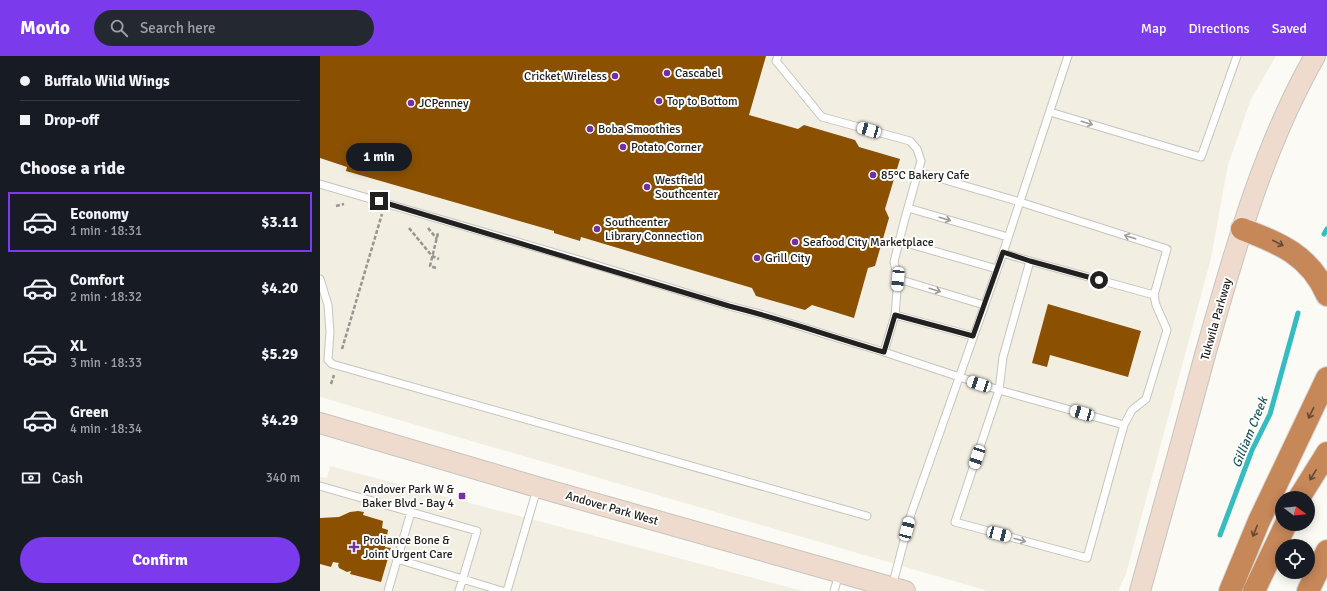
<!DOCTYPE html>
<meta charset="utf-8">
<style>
body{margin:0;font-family:Signika,sans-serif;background:#242831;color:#f1f3f6;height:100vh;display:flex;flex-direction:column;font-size:15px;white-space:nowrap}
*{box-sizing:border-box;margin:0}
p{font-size:13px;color:#9ea1a6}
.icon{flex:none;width:22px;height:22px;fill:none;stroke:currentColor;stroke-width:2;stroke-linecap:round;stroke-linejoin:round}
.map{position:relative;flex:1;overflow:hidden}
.drawer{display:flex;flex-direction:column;background:#171b24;width:320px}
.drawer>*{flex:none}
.top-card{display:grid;align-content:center;height:88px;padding:0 20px;background:#171b24}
.needle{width:26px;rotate:106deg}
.controls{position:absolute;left:955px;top:435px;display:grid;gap:8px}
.controls a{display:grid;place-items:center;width:40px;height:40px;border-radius:50%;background:#171b24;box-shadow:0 2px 10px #0003;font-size:20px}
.end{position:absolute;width:18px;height:18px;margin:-9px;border:5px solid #22211f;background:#fff;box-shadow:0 0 0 2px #fff}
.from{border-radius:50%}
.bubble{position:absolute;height:28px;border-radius:14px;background:#171b24;box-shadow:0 2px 10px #0003;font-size:13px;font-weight:700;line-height:28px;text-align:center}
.car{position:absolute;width:12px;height:24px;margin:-12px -6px;border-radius:5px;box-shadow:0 0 3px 1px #0007;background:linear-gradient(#fff 24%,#345 0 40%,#fff 0 76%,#345 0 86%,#fff 0)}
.top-card b{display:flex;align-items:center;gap:14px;height:38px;font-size:15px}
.top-card b+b{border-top:1px solid #363941}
.top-card i{width:10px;height:10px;background:#f1f3f6}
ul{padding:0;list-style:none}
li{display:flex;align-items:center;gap:12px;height:60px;margin:0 8px 6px;padding:0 12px;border:2px solid transparent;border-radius:0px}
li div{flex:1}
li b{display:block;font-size:15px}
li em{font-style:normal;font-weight:700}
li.active{border-color:#7c3aed}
li>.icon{width:36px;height:36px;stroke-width:1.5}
h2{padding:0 20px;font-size:18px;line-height:48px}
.pay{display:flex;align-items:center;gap:10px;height:44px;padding:0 20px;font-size:15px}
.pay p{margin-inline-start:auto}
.primary-button{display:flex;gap:8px;margin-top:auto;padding:8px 20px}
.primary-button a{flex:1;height:46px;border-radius:24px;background:#7c3aed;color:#fff;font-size:16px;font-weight:700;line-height:46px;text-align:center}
header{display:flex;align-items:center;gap:24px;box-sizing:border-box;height:56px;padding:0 20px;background:#7c3aed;color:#fff}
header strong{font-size:19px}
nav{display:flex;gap:22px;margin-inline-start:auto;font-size:14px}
.search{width:280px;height:36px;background:#242831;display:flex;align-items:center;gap:10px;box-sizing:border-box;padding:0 14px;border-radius:22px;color:#9ea1a6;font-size:15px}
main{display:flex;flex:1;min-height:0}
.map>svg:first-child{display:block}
</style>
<header>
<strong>Movio</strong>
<div class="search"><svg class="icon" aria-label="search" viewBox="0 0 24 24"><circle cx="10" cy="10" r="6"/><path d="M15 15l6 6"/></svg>Search here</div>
<nav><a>Map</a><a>Directions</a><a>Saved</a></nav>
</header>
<main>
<section class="drawer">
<div class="top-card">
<b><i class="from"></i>Buffalo Wild Wings</b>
<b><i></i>Drop-off</b>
</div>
<h2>Choose a ride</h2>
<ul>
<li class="active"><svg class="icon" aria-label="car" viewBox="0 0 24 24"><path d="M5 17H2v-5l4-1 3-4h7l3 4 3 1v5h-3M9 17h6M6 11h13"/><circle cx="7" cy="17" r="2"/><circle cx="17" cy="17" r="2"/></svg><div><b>Economy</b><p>1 min · 18:31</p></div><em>$3.11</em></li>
<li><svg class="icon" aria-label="car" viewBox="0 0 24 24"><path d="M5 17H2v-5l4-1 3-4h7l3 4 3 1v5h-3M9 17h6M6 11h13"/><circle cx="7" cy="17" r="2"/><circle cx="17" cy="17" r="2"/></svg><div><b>Comfort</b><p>2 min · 18:32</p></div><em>$4.20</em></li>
<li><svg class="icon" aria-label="car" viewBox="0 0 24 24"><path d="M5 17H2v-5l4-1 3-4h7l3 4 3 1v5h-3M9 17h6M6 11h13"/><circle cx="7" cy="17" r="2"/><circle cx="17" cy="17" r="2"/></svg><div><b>XL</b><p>3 min · 18:33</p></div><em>$5.29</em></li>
<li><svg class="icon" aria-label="car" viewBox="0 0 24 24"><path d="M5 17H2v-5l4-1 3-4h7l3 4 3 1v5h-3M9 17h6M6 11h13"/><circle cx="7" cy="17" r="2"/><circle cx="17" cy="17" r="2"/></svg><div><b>Green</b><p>4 min · 18:34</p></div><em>$4.29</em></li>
</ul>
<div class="pay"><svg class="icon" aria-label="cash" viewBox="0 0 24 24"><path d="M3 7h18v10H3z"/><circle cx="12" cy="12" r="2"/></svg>Cash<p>340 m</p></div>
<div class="primary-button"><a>Confirm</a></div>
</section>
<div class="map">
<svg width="1007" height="535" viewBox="0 0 1007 535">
<rect width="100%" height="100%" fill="#fcfaf4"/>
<!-- built -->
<path fill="#f2eee1" d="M0,0H956L931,43L908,109L891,202L806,518L798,535H668L0,341Z
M10,410L483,535H0V421L7,422Z"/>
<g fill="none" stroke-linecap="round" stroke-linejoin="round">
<!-- stream -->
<path stroke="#35bcc0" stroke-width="5" d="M1004,178L1007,173
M900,479L932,394L950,358L978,257"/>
</g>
<!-- building -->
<path fill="#8b5100" d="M0,0H446L429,59L478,73L484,69L535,84L539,91L580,103L565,153L569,162L555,210L548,212L534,262L492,249L485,254L436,240L432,232L261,181L260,185L234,177V175L26,115L27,111L0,102Z
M728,248L821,275L808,321L730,299L727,311L712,307Z
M38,455L44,456L43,459L63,465L62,472L68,474L65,491L71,492L61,526L30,518L31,515L27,516L19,512L18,509L19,507L13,506L11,511L0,508V462L19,461L30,456Z"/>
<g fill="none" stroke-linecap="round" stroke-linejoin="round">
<!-- lane casing -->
<g stroke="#c6c4bf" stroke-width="9">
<path id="lane" d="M458,0L456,5L502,61L590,85L597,93L601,105L584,166L574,206L578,223L575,259L564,296
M730,56L881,101L917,0
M0,128L269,207L409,250L444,259L514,281L564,296L679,334L635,466L767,502L804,369L812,354L826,343L847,274L836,249L834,239L847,193L700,146L598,116
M588,152L688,181
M579,185L677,213
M683,197L710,205L834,239
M710,205L683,301L679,334L804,369
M0,223L8,249L10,276L8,304L12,308L547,460
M578,223L664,249
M575,259L653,280
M0,430L157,475L139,535
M77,503L182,535
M572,531L591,458L683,197L748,0
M68,535L91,456
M187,535L217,433
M514,535L519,518"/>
</g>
<!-- secondary casing -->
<g stroke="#c6c4bf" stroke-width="22">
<path id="secondary" d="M0,367L217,431L585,535
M820,535C842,456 864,378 885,299C914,197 942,93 995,0"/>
</g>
<!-- highway casing -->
<g stroke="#d7d7d7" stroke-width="24">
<path id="highway" d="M922,173C959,187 990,199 1007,239
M979,442L1007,397
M910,535L939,465L1007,322
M934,535L966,468
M988,535L1007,495"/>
</g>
<!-- path -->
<path stroke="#989692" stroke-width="2.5" stroke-dasharray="4 2" stroke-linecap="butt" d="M16,150L24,148
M89,172L112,200L119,203
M108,172L117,183
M116,212L110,210L118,177
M22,293L62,158
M11,328L14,319"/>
<!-- lane -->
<use href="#lane" stroke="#fff" stroke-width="7"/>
<!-- secondary -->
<use href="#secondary" stroke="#eedbcd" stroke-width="20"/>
<!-- highway -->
<use href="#highway" stroke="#c68759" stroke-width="22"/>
</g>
<!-- one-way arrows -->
<defs><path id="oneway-shaft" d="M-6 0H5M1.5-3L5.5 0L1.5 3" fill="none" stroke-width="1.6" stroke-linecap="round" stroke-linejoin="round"/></defs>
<g stroke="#9c9b9a">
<use href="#oneway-shaft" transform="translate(767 67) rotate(17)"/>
<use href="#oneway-shaft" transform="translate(625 163) rotate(16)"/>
<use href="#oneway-shaft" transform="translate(810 181) rotate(-162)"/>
<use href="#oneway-shaft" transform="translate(615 234) rotate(17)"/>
<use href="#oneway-shaft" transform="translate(700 484) rotate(15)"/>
</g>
<g stroke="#644a36">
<use href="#oneway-shaft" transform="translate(958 187) rotate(27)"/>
<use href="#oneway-shaft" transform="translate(991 357) rotate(116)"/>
<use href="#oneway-shaft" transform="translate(993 419) rotate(122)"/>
<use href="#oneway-shaft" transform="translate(935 475) rotate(112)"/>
</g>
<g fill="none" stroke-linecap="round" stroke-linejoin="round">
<!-- route -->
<path stroke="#22211f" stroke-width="5" d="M59,145L409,250C462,263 512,281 564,296L575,259L653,280L683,196L710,205L779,224"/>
</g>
<!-- markers -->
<g fill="#732ea1" stroke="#fff" stroke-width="1.5">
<circle cx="347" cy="17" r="4"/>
<circle cx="295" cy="20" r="4"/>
<circle cx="339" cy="45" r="4"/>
<circle cx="91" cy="47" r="4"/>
<circle cx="270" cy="73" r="4"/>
<circle cx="303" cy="91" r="4"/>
<circle cx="553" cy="119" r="4"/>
<circle cx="327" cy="131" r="4"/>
<circle cx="277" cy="173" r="4"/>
<circle cx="475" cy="186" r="4"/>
<circle cx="437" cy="202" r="4"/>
<rect x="138" y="436" width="8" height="8" rx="2"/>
<path d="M32 485h4v4h4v4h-4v4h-4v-4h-4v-4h4z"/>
</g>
<g text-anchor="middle" stroke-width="4" stroke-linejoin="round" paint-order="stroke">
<!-- poi labels -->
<g font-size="12" fill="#22211f" stroke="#fff" text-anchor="start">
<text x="355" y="21">Cascabel</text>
<text x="287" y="24" text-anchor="end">Cricket Wireless</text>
<text x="347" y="49">Top to Bottom</text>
<text x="99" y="51">JCPenney</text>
<text x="278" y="77">Boba Smoothies</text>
<text x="311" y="95">Potato Corner</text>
<text x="561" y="123">85°C Bakery Cafe</text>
<text x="335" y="128">Westfield<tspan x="335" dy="14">Southcenter</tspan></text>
<text x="285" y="170">Southcenter<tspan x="285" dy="14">Library Connection</tspan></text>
<text x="483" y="190">Seafood City Marketplace</text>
<text x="445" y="206">Grill City</text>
<text x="134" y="437" text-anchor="end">Andover Park W &amp;<tspan x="134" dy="14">Baker Blvd - Bay 4</tspan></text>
<text x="43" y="488">Proliance Bone &amp;<tspan x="43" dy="14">Joint Urgent Care</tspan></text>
</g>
<!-- street labels -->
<g font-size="12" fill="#22211f" stroke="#fff">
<text transform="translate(896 263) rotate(-74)" y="4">Tukwila Parkway</text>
<text transform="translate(292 452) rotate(16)" y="4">Andover Park West</text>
</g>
<!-- water labels -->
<g font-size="13" font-style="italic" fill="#23595a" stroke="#fff">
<text transform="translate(929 376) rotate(-68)" y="5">Gilliam Creek</text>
</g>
</g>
</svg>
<div class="controls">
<a><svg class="needle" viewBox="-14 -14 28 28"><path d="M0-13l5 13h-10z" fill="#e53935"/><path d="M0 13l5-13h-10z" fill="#9ea1a6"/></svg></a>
<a><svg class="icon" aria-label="locate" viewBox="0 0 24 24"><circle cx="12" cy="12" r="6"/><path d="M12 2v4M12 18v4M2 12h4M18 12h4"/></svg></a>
</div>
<i class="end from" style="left:779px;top:224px"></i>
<i class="end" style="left:59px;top:145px"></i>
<div class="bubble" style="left:26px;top:87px;width:66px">1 min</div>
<i class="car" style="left:549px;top:74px;rotate:286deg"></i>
<i class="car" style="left:578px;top:223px;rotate:185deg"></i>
<i class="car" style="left:659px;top:328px;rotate:288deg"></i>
<i class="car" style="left:762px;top:357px;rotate:286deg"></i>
<i class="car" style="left:657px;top:401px;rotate:198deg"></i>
<i class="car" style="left:587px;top:473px;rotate:15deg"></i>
<i class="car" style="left:679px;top:478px;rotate:105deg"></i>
</div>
</main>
